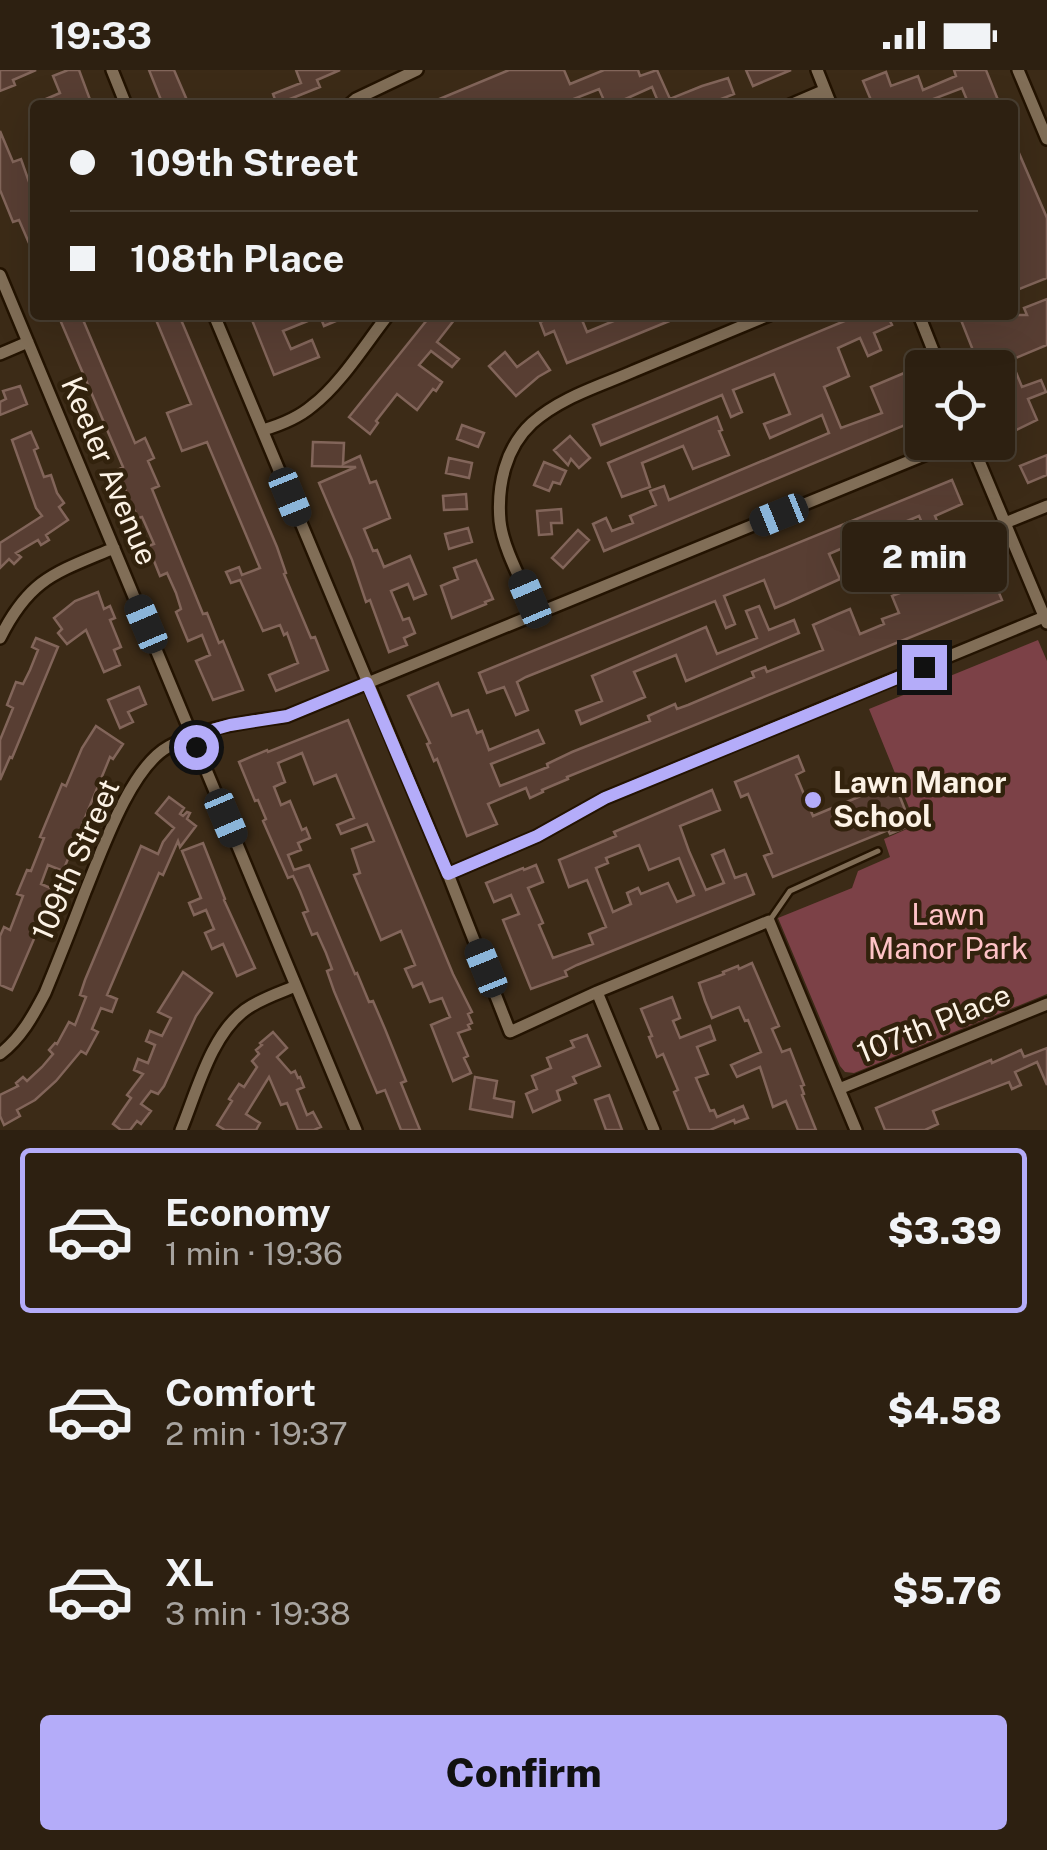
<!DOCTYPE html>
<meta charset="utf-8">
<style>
body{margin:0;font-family:"Public Sans",sans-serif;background:#392d1f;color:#f1f3f6;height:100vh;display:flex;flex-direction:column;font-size:38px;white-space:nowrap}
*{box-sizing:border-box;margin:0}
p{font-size:32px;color:#a7a39f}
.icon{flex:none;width:55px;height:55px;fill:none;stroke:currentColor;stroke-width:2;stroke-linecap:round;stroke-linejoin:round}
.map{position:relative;height:1060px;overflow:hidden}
.details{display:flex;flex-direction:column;background:#2d2011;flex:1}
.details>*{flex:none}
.banner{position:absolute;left:30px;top:30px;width:988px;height:220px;border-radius:10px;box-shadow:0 10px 40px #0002,0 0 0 2px #483e31;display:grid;align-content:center;height:220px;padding:0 40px;background:#2d2011}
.fabs{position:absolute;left:905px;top:280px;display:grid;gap:20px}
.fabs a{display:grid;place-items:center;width:110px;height:110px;border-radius:10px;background:#2d2011;box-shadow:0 10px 40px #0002,0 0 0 2px #483e31;font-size:50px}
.end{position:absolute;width:45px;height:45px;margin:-22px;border:12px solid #b4acf9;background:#111;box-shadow:0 0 0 5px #111}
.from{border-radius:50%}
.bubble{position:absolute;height:70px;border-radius:10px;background:#2d2011;box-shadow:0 10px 40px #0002,0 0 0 2px #483e31;font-size:32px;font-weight:800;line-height:70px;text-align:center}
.car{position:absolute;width:30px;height:60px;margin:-30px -15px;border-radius:12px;box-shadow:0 0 8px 2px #0007;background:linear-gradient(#222 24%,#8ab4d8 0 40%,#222 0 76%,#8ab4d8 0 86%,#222 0)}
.banner b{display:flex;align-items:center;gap:35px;height:95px;font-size:38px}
.banner b+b{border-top:2px solid #483e31}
.banner i{width:25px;height:25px;background:#f1f3f6}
ul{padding:18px 0 0;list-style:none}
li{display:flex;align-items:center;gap:30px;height:165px;margin:0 20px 15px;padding:0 20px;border:5px solid transparent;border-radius:10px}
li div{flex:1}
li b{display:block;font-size:38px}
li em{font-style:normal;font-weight:800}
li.active{border-color:#b4acf9}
li>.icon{width:90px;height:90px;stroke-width:1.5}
.action{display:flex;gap:20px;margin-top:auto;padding:20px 40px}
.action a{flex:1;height:115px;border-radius:10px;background:#b4acf9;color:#111;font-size:40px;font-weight:800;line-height:115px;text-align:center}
.status{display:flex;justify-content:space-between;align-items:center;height:70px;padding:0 50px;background:#2d2011;direction:ltr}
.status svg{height:28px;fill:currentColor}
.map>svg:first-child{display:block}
</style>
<div class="status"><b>19:33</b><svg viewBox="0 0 49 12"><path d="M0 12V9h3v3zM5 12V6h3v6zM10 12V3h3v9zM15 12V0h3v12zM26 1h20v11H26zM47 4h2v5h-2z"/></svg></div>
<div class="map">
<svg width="1047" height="1060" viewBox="0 0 1047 1060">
<rect width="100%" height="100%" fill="#3c2b17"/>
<!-- green -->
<path fill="#7c4147" d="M1038,570L1047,591V924L854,1003L845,1002L840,996L778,848L852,818L858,801L890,787L884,769L916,755L869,639Z"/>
<!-- building -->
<path fill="#583e33" stroke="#82655a" stroke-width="2.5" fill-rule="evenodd" d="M0,0H36L13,10L15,15L0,21Z
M68,0H79L92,35H32L60,23L53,6Z
M149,0H174L186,28L171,35H163Z
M296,0H340L317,10L320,17L290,29L293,35H277L273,24L301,13Z
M509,0H564L570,14L604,0H638L640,6L657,0L670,29L702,16L728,8L734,24L706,35H657L659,34L652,17L621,31L606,35L599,19L571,30L573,35H425Z
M746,0H791L753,16Z
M954,0H986L1000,35H969L962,18L928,31L929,35H873L863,11L886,2L891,16L918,6L923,20L956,6Z
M0,61L13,92L21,89L35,129V187L19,150L13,152L0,120Z
M1012,67L1047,148V208L1017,220L1012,210Z
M1047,229V275L1011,290L1022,317L1041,310L1046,322L1028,329L1037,350L1008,364L998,338V298H980L959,245H990L993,250L1007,245H1027L1024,238Z
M58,245H81L135,373L145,368L154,388L148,391L159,416L152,419L203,544L207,543L219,573L223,571L243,620L213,630L196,591L210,585L202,565L188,571L176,542L181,539L176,523L167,503L160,506L148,476L154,474L142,447L138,448L121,411L117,400L123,397Z
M154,245H179L277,477L286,503L284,504L311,568L315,567L328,600L276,621L269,605L298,593L287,563L284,565L280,555L263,561L240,510L231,513L226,502L239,497L242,505L260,498L207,372L182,381L167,343L191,334Z
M250,245H350L324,256L320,246L283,261L291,279L312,270L319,287L274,305Z
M431,245H458L437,272L459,289L452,297L431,281L419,295L442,312L436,321L433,319L417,340L397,324L376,351L378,353L370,364L349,347Z
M557,245H580L587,262L628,245H684L567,293L554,261L545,265L540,252Z
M859,245H887L892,255L874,263L881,280L868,286L860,268L838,278L849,306L824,317L841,358L882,343L871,317L909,301L919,326L922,325V348L604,481L593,454L606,448L612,461L633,453L630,446L656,435L650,421L664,416L669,430L829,363L822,345L770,368L764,354L790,344L774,304L733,320L742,342L731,347L722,325L601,375L593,355Z
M505,282L517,297L538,282L550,300L538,307L516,326L489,296Z
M20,316L27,334L0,345V332L6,329L3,321Z
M717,347L722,360L719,361L729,385L693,399L683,376L642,393L650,417L622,427L608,393Z
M462,355L484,363L478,377L457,369Z
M31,362L38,378L34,380L44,407L51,405L57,423L64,433L59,437L68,450L46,465L49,470L41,475L38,470L16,483L21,487L14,494L9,489L0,498V473L42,446L36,438L12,370Z
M570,366L590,388L579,398L571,389L568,395L554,380Z
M313,372L344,373L343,394L360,386L370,413L376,411L390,448L364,459L373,481L377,480L384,497L410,486L426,524L414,529L408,514L391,521L403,550L409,548L415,563L404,568L407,575L389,582L370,530L366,532L352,490L319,413L356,397L312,396Z
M1047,385V405L1028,413L1020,396Z
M449,388L472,393L469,408L446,403Z
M544,392L566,401L560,414L553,412L549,421L534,415Z
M952,410L962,434L935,446L944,468L931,474L919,446L881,462L893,491L867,503L856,508L851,495L877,484L870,466L829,484L840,509L787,533L775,538L764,510L724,526L735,554L726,558L715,531L526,607L517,612L528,640L516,645L504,617L487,623L479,603Z
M466,424L467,439L444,440L443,426Z
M561,439L562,453H551L552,464L539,465L537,441Z
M468,458L472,472L449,479L445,464Z
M578,460L589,470L563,498L552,488Z
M476,490L493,529L485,532L486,534L452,548L441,516L458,509L454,498Z
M958,504L963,516L991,504L1002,530L567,707L568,709L542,720L543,722L530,728L526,718L488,734L497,754L467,766L437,689L434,691L427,674L430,673L408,626L438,613L452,646L468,640L477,663L482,661L489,680L538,660L544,673L491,694L500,716L548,697L547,694L572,682L650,651L648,646L675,634L677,639L688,635L754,607L752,602L765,597L767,602L823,580L813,555L838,544L850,539L860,564L884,554L882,549L899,543L892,526L930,511L932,514Z
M98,522L104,539L110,536L115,548L110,550L121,577L114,580L120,595L104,602L86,560L67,574L58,563L62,559L54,548L75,531Z
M759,536L769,560L794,550L799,563L686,611L676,585L634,602L645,627L581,654L576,641L602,631L592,606L706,557L717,584L757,568L746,541Z
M36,568L58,577L12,688L10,687L0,710V670L13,638L7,635L16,612L23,614L30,600L38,580L32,577Z
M139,617L146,634L128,642L133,652L120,658L108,630Z
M348,650L453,904L472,942L468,944L472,953L468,955L470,959L458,963L468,986L464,988L471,1003L453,1011L431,955L450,947L442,928L430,932L422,913L413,917L405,899L415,895L401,861L381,870L354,805L360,803L352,779L374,771L367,754L341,764L337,755L354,748L336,705L314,714L302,683L278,693L285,712L274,717L281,735L290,731L302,760L306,758L310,768L298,773L301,780L288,785L294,800L309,795L355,904L357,903L369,932L373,931L385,959L406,1011L401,1013L420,1060H401L385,1020L377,1023L334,921L327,901L332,899L326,883L317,863L312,865L303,843L308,841L300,821L293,806L288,808L263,751L266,749L258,730L255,731L239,692L267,680L268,682Z
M96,656L123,674L113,689L110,687L63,801L48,795L41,814L55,820L12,920L0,915V866L4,857L10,860L23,826L17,824L27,800L31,801L44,768L40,767L62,714L66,716L82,678Z
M798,686L804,701L796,705L813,746L873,721L871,718L893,709L911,755L890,764L888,760L773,807L764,786L772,783L748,724L741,727L735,712Z
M712,720L720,740L680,756L689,781L706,820L724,813L712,785L724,780L735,808L746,804L754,824L577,895L565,901L567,906L531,919L503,850L519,844L511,825L494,832L486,813L523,798L524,800L536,795L543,812L528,818L543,853L539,855L553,888L593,874L589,864L606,857L587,810L569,817L559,790L616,766L614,762ZM639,775L649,800L679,788L694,825L677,832L668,813L641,824L638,818L627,823L631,834L613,842L596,798L608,793L606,788Z
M169,727L184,738L180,744L183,746L187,742L190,743L187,749L196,756L180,777L178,771L163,805L159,803L107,925L117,929L112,942L101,938L92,959L98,962L86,984L81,981L56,1011L35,1030L17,1040L20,1046L4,1055L0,1046V1025L18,1016L16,1013L23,1007L27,1011L42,997L53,984L49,980L55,973L57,974L69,952L75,955L86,927L80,925L85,910L141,776L158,784L163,772L174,758L156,743Z
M203,773L225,829L224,830L255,898L237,906L223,874L212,879L205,863L214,859L206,840L194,845L189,833L201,828L182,781Z
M752,893L779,956L772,959L782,982L790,979L804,1015L801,1016L804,1024L802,1025L816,1060H798L786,1031L773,1037L760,997L737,1007L731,995L761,982L748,950L745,951L739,937L712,948L705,931L699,913L724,904L723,902L738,896L739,899Z
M183,902L212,923L196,946L164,1016L158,1024L151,1021L141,1034L151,1041L141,1054L137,1051L130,1060H121L113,1054L131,1028L127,1025L143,1004L134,1000L138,989L148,993L155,975L146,971L150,961L162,966L171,948L158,942Z
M672,927L680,948L673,951L680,968L710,956L715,970L697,977L708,1004L696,1008L710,1041L714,1040L717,1047L743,1036L748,1048L735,1053L734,1050L710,1060H689L674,1022L678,1020L663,984L657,987L649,967L652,966L641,939Z
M273,962L287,978L277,987L291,1003L295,1001L298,1008L300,1007L304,1017L297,1020L307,1045L313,1042L321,1057L314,1060H298L287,1033L281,1035L269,1007L246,1044L260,1053L256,1060H225L217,1055L232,1031L229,1029L239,1014L244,1017L257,997L252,991L259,984L256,980L262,975L260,973Z
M587,965L600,996L573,1007L576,1013L557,1021L560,1030L533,1042L526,1024L537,1019L532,1006L551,998L547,988L574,977L571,971Z
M1047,978V1015L1037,992L1015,1002L1021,1015L1012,1019L1009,1012L933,1041L938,1054L925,1060H885L876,1038L991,990L992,993L1021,980L1024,987Z
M475,1007L497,1011L494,1028L514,1032L512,1047L470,1039Z
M609,1025L622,1060H606L595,1030Z"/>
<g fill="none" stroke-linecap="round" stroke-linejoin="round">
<!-- lane casing -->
<g stroke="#231301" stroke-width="10">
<path id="lane" d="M770,850L790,821L878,781"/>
</g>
<!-- street casing -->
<g stroke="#231301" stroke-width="16">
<path id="street" d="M112,0L126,35
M817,0L831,35
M1018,0L1047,69
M349,35L356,29L417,0
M790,35L825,20
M0,205L356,1060
M214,245L448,804L510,962L597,922L769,851L856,1060
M919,245L940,298
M0,284L28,272
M263,360C280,355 298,348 312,336C340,315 366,273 388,245
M971,372L1047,553
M1005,453L1047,436
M536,544C525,517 503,480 500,451C497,416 505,378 532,353C561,327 600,316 634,301C679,282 724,264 769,245
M0,568C30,508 55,503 114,478
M448,804L537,766L605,728L1044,547
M597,922L654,1060
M0,984C21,968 33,946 45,923C59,889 72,856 85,822C101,783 130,698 168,677C204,656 247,652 287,646L956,372
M839,1019L1047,934
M181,1060C197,1021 211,965 245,940C260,929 279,923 296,916"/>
</g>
<!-- lane -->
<use href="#lane" stroke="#816e57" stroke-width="5"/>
<!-- street -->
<use href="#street" stroke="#816e57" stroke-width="11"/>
</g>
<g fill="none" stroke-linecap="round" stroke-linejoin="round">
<!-- route -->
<path stroke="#b4acf9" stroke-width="12" d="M196,677L191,666L230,655L287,646L367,613L448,804L537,766L605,728L924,597"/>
</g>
<!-- markers -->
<circle fill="#b4acf9" stroke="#32220d" stroke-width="4" cx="813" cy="730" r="10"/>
<g text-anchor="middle" stroke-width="9" stroke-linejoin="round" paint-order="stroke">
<!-- street labels -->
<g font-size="30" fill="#fcf2e5" stroke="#32220d">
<text transform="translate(109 401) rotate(67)" y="10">Keeler Avenue</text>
<text transform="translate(76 790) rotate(-66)" y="10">109th Street</text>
<text transform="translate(934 954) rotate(-22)" y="10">107th Place</text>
</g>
<!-- poi labels -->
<g font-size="30" font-weight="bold" fill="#fcf2e5" stroke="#32220d" text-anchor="start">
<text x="833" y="723">Lawn Manor<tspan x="833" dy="34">School</tspan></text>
</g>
<!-- park labels -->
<g font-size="30" fill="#ffc3c7" stroke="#32220d">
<text x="948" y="855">Lawn<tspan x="948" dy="34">Manor Park</tspan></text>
</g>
</g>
</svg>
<div class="fabs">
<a><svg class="icon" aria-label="locate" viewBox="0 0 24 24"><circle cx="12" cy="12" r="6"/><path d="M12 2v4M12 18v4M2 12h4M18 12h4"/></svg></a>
</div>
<i class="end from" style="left:196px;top:677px"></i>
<i class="end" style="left:924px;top:597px"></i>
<div class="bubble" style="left:842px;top:452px;width:165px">2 min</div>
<i class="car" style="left:290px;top:427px;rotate:158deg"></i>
<i class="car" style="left:779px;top:445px;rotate:248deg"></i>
<i class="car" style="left:530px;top:529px;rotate:337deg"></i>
<i class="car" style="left:146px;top:554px;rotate:337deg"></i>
<i class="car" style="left:226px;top:748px;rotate:157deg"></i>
<i class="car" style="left:486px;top:898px;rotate:338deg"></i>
<div class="banner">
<b><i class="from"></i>109th Street</b>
<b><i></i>108th Place</b>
</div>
</div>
<section class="details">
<ul>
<li class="active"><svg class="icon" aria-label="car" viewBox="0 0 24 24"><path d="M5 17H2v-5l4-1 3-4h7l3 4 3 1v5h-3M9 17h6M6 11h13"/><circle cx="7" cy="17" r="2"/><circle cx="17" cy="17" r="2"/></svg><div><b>Economy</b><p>1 min · 19:36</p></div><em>$3.39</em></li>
<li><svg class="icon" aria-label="car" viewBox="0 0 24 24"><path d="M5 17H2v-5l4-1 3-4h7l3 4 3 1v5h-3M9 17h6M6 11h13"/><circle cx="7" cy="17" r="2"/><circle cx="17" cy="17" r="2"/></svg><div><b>Comfort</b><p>2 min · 19:37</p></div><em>$4.58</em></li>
<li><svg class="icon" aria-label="car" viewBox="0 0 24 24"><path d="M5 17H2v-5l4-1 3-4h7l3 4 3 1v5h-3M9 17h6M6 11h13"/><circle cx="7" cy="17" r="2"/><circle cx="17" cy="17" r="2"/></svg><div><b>XL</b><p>3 min · 19:38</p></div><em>$5.76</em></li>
</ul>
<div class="action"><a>Confirm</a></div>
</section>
